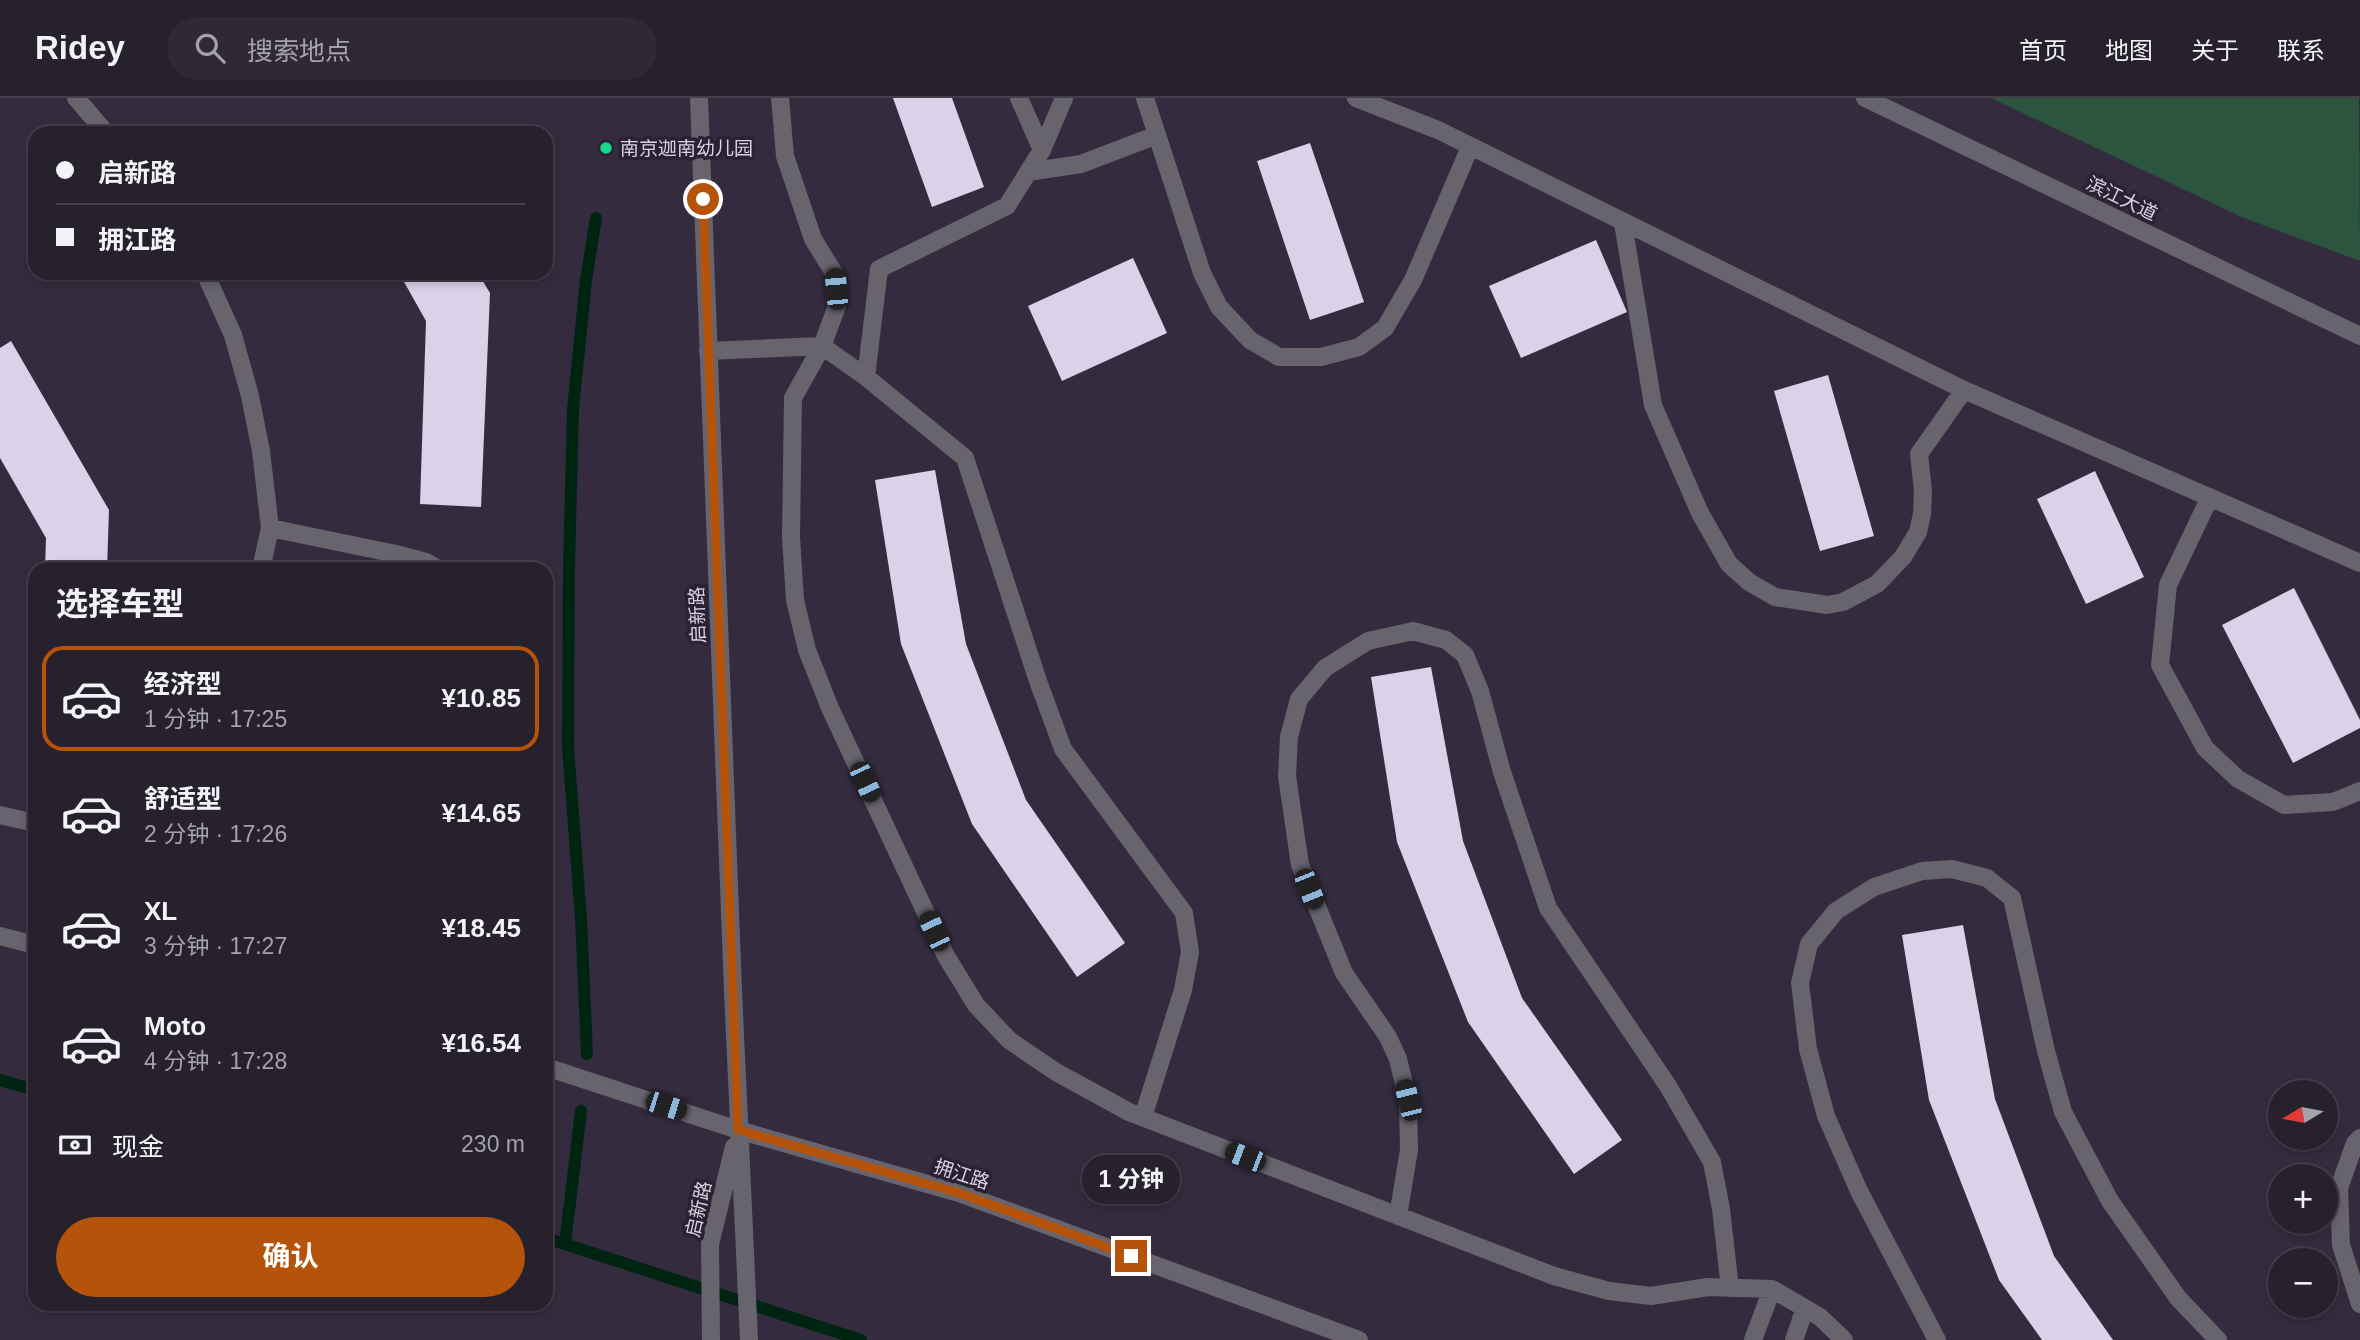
<!DOCTYPE html>
<html lang="zh">
<meta charset="utf-8">
<style>
body{margin:0;font-family:Arial,"Noto Sans SC",sans-serif;background:#2f2936;color:#f1f3f6;height:100vh;display:flex;flex-direction:column;font-size:26px;white-space:nowrap}
*{box-sizing:border-box;margin:0}
p{font-size:23px;color:#a4a3aa}
.icon{flex:none;width:38px;height:38px;fill:none;stroke:currentColor;stroke-width:2;stroke-linecap:round;stroke-linejoin:round}
.map{position:relative;flex:1;overflow:hidden}
.drawer{position:absolute;left:28px;top:464px;width:525px;height:749px;display:flex;flex-direction:column;background:#27212e;border-radius:21px;box-shadow:0 4px 10px #0003,0 0 0 2px #433e4a}
.drawer>*{flex:none}
.banner{position:absolute;left:28px;top:28px;width:525px;height:154px;border-radius:21px;box-shadow:0 4px 10px #0003,0 0 0 2px #433e4a;display:grid;align-content:center;height:154px;padding:0 28px;background:#27212e}
.needle{width:46px;rotate:260deg}
.tools{position:absolute;left:2268px;top:982px;display:grid;gap:14px}
.tools a{display:grid;place-items:center;width:70px;height:70px;border-radius:50%;background:#27212e;box-shadow:0 4px 10px #0003,0 0 0 2px #433e4a;font-size:35px}
.end{position:absolute;width:32px;height:32px;margin:-16px;border:9px solid #b45309;background:#fff;box-shadow:0 0 0 4px #fff}
.from{border-radius:50%}
.bubble{position:absolute;height:49px;border-radius:24px;background:#27212e;box-shadow:0 4px 10px #0003,0 0 0 2px #433e4a;font-size:23px;font-weight:700;line-height:49px;text-align:center}
.car{position:absolute;width:21px;height:42px;margin:-21px -10px;border-radius:9px;box-shadow:0 0 5px 2px #0007;background:linear-gradient(#222 24%,#8ab4d8 0 40%,#222 0 76%,#8ab4d8 0 86%,#222 0)}
.banner b{display:flex;align-items:center;gap:24px;height:66px;font-size:26px}
.banner b+b{border-top:2px solid #433e4a}
.banner i{width:18px;height:18px;background:#f1f3f6}
ul{padding:0;list-style:none}
li{display:flex;align-items:center;gap:21px;height:105px;margin:0 14px 10px;padding:0 14px;border:4px solid transparent;border-radius:21px}
li div{flex:1}
li b{display:block;font-size:26px}
li em{font-style:normal;font-weight:700}
li.selected{border-color:#b45309}
li>.icon{width:63px;height:63px;stroke-width:1.5}
h2{padding:0 28px;font-size:32px;line-height:84px}
.pay{display:flex;align-items:center;gap:18px;height:77px;padding:0 28px;font-size:26px}
.pay p{margin-inline-start:auto}
.action{display:flex;gap:14px;margin-top:auto;padding:14px 28px}
.action a{flex:1;height:80px;border-radius:42px;background:#b45309;color:#fff;font-size:28px;font-weight:700;line-height:80px;text-align:center}
header{display:flex;align-items:center;gap:42px;box-sizing:border-box;height:98px;padding:0 35px;background:#27212e;border-bottom:2px solid #433e4a}
header strong{font-size:33px}
nav{display:flex;gap:38px;margin-inline-start:auto;font-size:24px}
.search{width:490px;height:63px;background:#2f2936;display:flex;align-items:center;gap:18px;box-sizing:border-box;padding:0 24px;border-radius:38px;color:#a4a3aa;font-size:26px}
.map>svg:first-child{display:block}
</style>
<header>
<strong>Ridey</strong>
<div class="search"><svg class="icon" aria-label="search" viewBox="0 0 24 24"><circle cx="10" cy="10" r="6"/><path d="M15 15l6 6"/></svg>搜索地点</div>
<nav><a>首页</a><a>地图</a><a>关于</a><a>联系</a></nav>
</header>
<div class="map">
<svg width="2360" height="1242" viewBox="0 0 2360 1242">
<rect width="100%" height="100%" fill="#342c3e"/>
<!-- green -->
<path fill="#2b553e" d="M1991,0H2359L2360,163L2244,120Z"/>
<g fill="none" stroke-linecap="round" stroke-linejoin="round">
<!-- stream -->
<path stroke="#002412" stroke-width="12" d="M587,956L581,821L568,649L569,468L573,311L586,182L596,120
M0,982L35,992
M546,1140L861,1242
M565,1146L581,1013"/>
</g>
<!-- building -->
<path fill="#dbd1e8" d="M893,0H952L984,89L932,109Z
M392,26L397,35H376Z
M1310,45L1364,204L1310,222L1257,63Z
M1596,142L1627,214L1521,260L1489,188Z
M1133,160L1167,235L1062,283L1028,208Z
M399,175H478L490,195L481,409L420,406L426,223Z
M11,243L109,412L107,471H45L46,440L0,360V250Z
M1828,277L1874,438L1820,453L1774,293Z
M935,372L966,546L1026,702L1125,845L1077,879L972,726L901,546L875,382Z
M2095,373L2144,479L2086,506L2037,401Z
M2294,490L2360,622V630L2293,665L2222,527Z
M1431,569L1463,743L1522,900L1622,1042L1574,1076L1468,924L1397,744L1371,579Z
M1963,827L1995,1001L2054,1158L2113,1242H2042L1999,1182L1929,1002L1902,837Z"/>
<g fill="none" stroke-linecap="round" stroke-linejoin="round">
<!-- service -->
<path stroke="#68646e" stroke-width="18" d="M76,0L106,35
M780,0L785,58L813,141L834,175L837,208L822,248L793,300L791,439L795,502L807,552L830,610L946,858L976,907L1009,942L1056,974L1129,1014L1554,1178L1609,1193L1651,1198L1708,1189L1772,1191L1820,1219L1844,1242
M1019,0L1042,52
M1064,0L1042,52L1007,108L879,171L866,279L965,360L1038,583L1063,651L1184,815L1190,854L1183,892L1143,1019
M1145,0L1202,175L1219,209L1250,242L1279,259H1321L1359,249L1385,230L1413,182L1470,49
M1356,0L1438,32L1964,292
M1028,74L1081,66L1157,37
M1623,125L1653,307L1700,415L1729,466L1749,484L1775,499L1827,507L1843,504L1877,486L1903,459L1918,434L1922,416L1923,393L1919,356L1964,292L2360,465
M205,175L233,237L250,298L261,353L270,430L261,471
M708,253L822,248L866,279
M2210,399L2168,487L2160,567L2205,650L2238,681L2284,707L2333,704L2360,693
M270,430L396,456L426,464L438,471
M0,717L35,725
M2360,1040L2355,1045L2339,1090L2341,1147L2360,1206
M1398,1118L1409,1052L1408,1002L1398,961L1388,939L1344,875L1300,767L1287,678L1289,639L1299,601L1325,570L1368,543L1413,533L1446,542L1465,557L1480,593L1502,674L1548,810L1668,988L1712,1064L1721,1111L1730,1190
M1753,1242L1772,1191
M1794,1242L1805,1210
M1937,1242L1859,1093L1826,1018L1808,951L1800,885L1809,846L1836,813L1874,789L1922,773L1952,771L1987,780L2012,800L2046,953L2063,1014L2110,1103L2178,1200L2218,1242"/>
<!-- minor -->
<path stroke="#68646e" stroke-width="18" d="M0,838L35,847
M546,969L738,1032L959,1095L1359,1242"/>
<!-- tertiary -->
<path stroke="#68646e" stroke-width="18" d="M699,0L733,893L749,1242
M1865,0L2360,238
M711,1242L710,1146L734,1049"/>
</g>
<g fill="none" stroke-linecap="round" stroke-linejoin="round">
<!-- route -->
<path stroke="#b45309" stroke-width="9" d="M703,101L738,1032L959,1095L1131,1158"/>
</g>
<!-- markers -->
<circle fill="#15d989" stroke="#2a2234" stroke-width="2.5" cx="606" cy="50" r="7"/>
<g text-anchor="middle" stroke-width="7" stroke-linejoin="round" paint-order="stroke">
<!-- poi labels -->
<g font-size="19" fill="#d8d3df" stroke="#2a2234" text-anchor="start">
<text x="620" y="57">南京迦南幼儿园</text>
</g>
<!-- street labels -->
<g font-size="19" fill="#d8d3df" stroke="#2a2234">
<text transform="translate(2122 100) rotate(26)" y="7">滨江大道</text>
<text transform="translate(697 517) rotate(-92)" y="7">启新路</text>
<text transform="translate(962 1076) rotate(18)" y="7">拥江路</text>
<text transform="translate(698 1111) rotate(-77)" y="7">启新路</text>
</g>
</g>
</svg>
<div class="tools">
<a><svg class="needle" viewBox="-14 -14 28 28"><path d="M0-13l5 13h-10z" fill="#e53935"/><path d="M0 13l5-13h-10z" fill="#a4a3aa"/></svg></a>
<a>+</a>
<a>−</a>
</div>
<i class="end from" style="left:703px;top:101px"></i>
<i class="end" style="left:1131px;top:1158px"></i>
<div class="bubble" style="left:1082px;top:1057px;width:98px">1 分钟</div>
<i class="car" style="left:836px;top:191px;rotate:355deg"></i>
<i class="car" style="left:865px;top:684px;rotate:155deg"></i>
<i class="car" style="left:1309px;top:791px;rotate:158deg"></i>
<i class="car" style="left:934px;top:833px;rotate:335deg"></i>
<i class="car" style="left:1408px;top:1002px;rotate:346deg"></i>
<i class="car" style="left:666px;top:1008px;rotate:108deg"></i>
<i class="car" style="left:1245px;top:1059px;rotate:291deg"></i>
<div class="banner">
<b><i class="from"></i>启新路</b>
<b><i></i>拥江路</b>
</div>
<section class="drawer">
<h2>选择车型</h2>
<ul>
<li class="selected"><svg class="icon" aria-label="car" viewBox="0 0 24 24"><path d="M5 17H2v-5l4-1 3-4h7l3 4 3 1v5h-3M9 17h6M6 11h13"/><circle cx="7" cy="17" r="2"/><circle cx="17" cy="17" r="2"/></svg><div><b>经济型</b><p>1 分钟 · 17:25</p></div><em>¥10.85</em></li>
<li><svg class="icon" aria-label="car" viewBox="0 0 24 24"><path d="M5 17H2v-5l4-1 3-4h7l3 4 3 1v5h-3M9 17h6M6 11h13"/><circle cx="7" cy="17" r="2"/><circle cx="17" cy="17" r="2"/></svg><div><b>舒适型</b><p>2 分钟 · 17:26</p></div><em>¥14.65</em></li>
<li><svg class="icon" aria-label="car" viewBox="0 0 24 24"><path d="M5 17H2v-5l4-1 3-4h7l3 4 3 1v5h-3M9 17h6M6 11h13"/><circle cx="7" cy="17" r="2"/><circle cx="17" cy="17" r="2"/></svg><div><b>XL</b><p>3 分钟 · 17:27</p></div><em>¥18.45</em></li>
<li><svg class="icon" aria-label="car" viewBox="0 0 24 24"><path d="M5 17H2v-5l4-1 3-4h7l3 4 3 1v5h-3M9 17h6M6 11h13"/><circle cx="7" cy="17" r="2"/><circle cx="17" cy="17" r="2"/></svg><div><b>Moto</b><p>4 分钟 · 17:28</p></div><em>¥16.54</em></li>
</ul>
<div class="pay"><svg class="icon" aria-label="cash" viewBox="0 0 24 24"><path d="M3 7h18v10H3z"/><circle cx="12" cy="12" r="2"/></svg>现金<p>230 m</p></div>
<div class="action"><a>确认</a></div>
</section>
</div>
